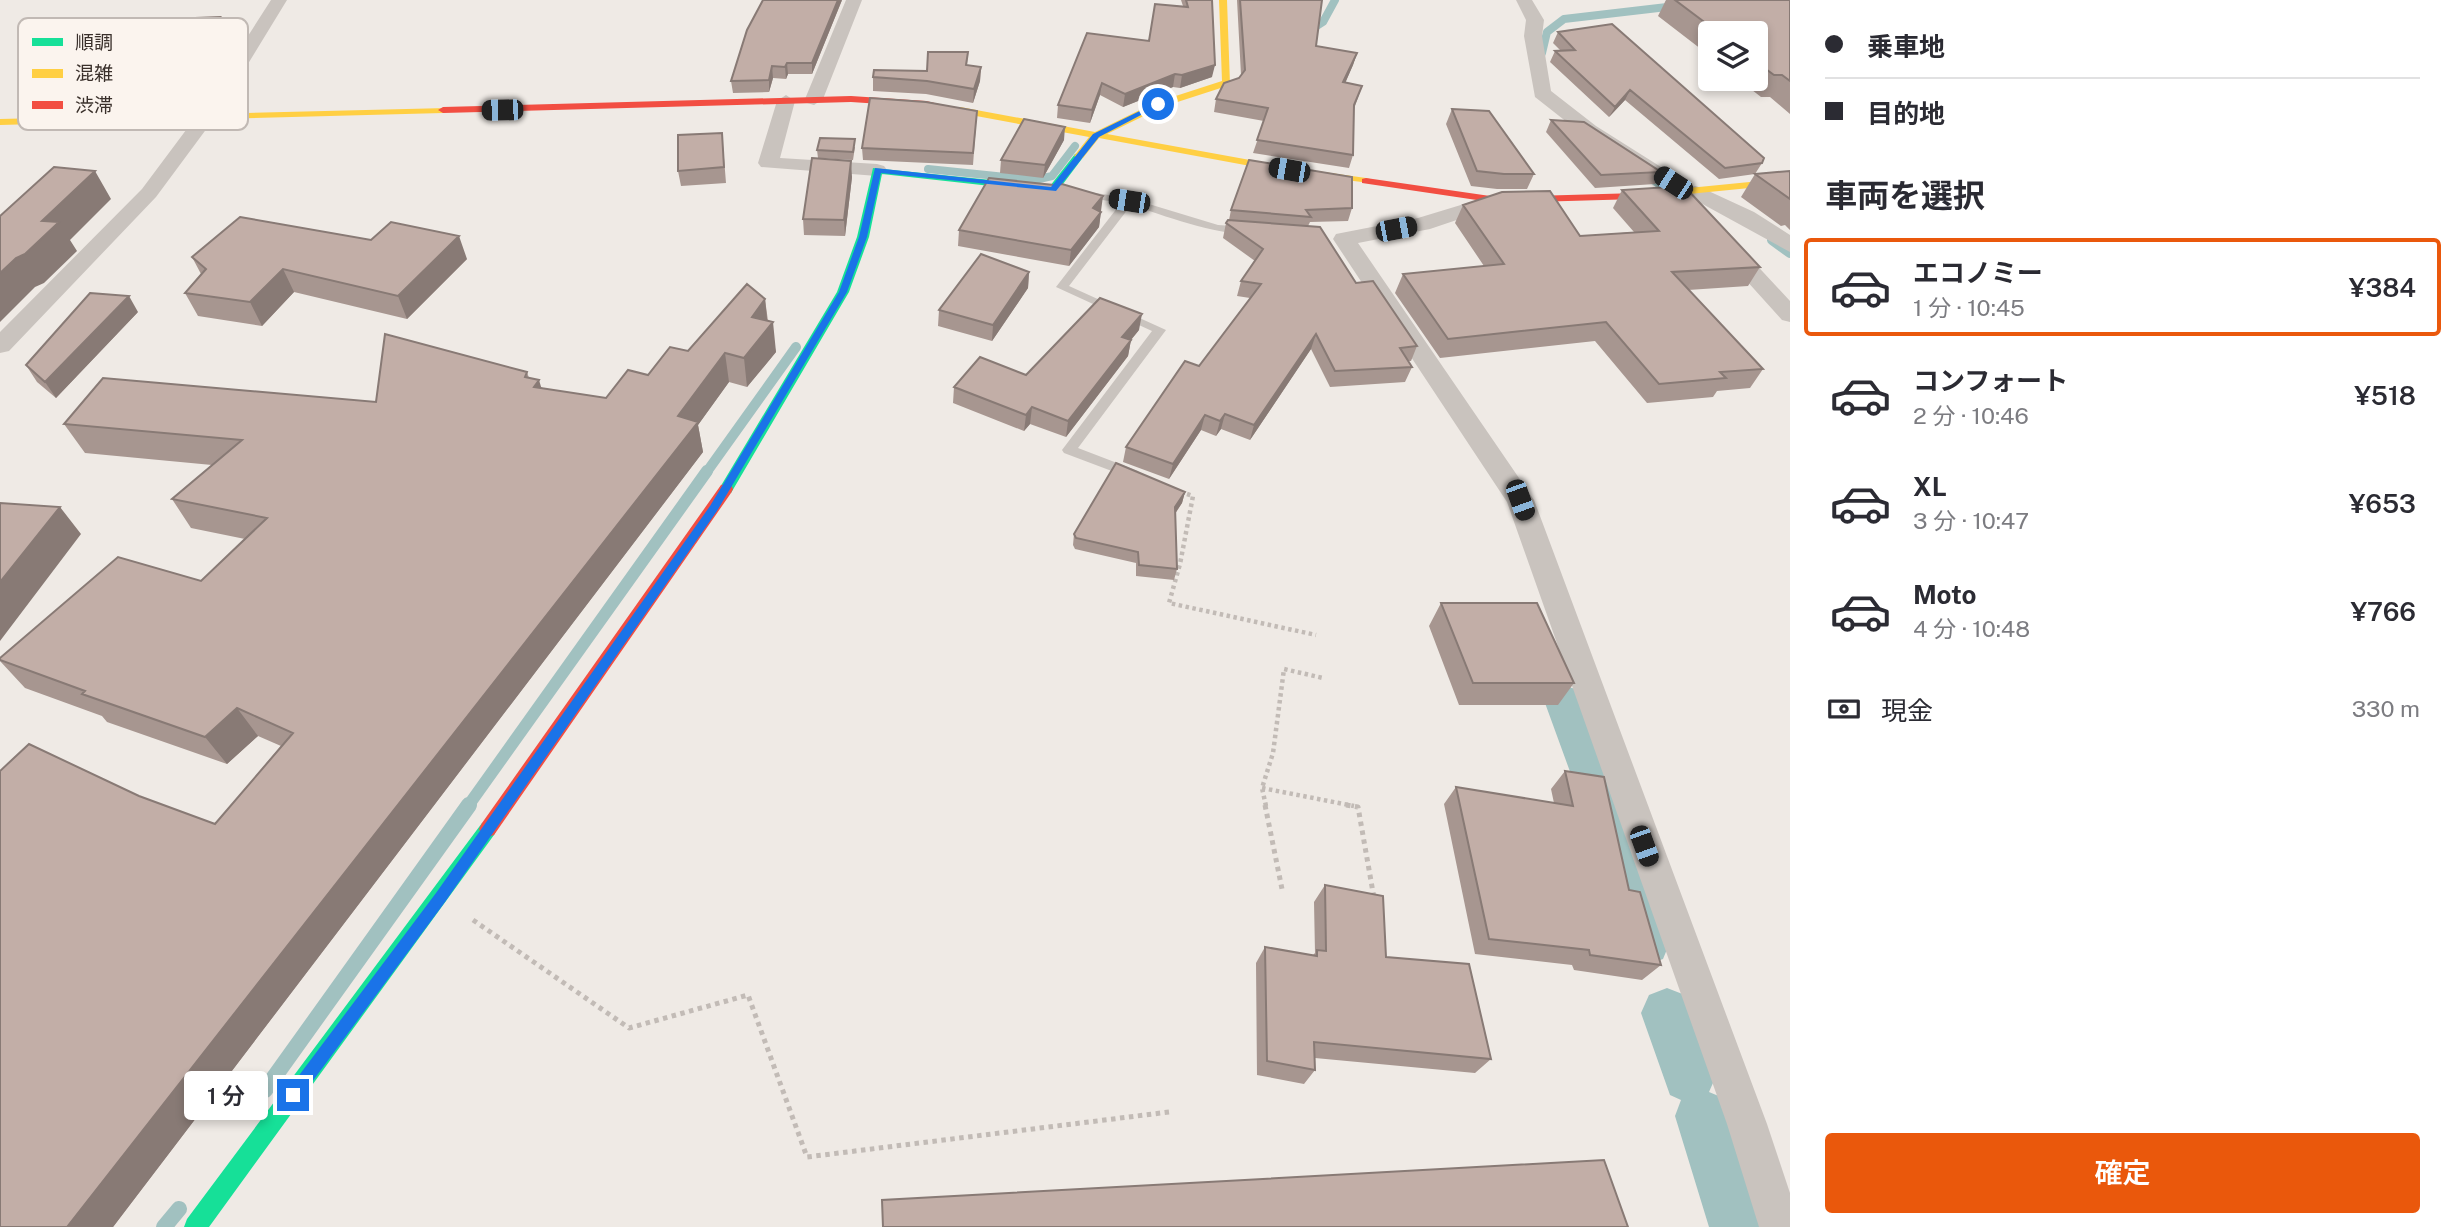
<!DOCTYPE html>
<html lang="ja">
<meta charset="utf-8">
<style>
body{margin:0;font-family:"Public Sans","Noto Sans JP",sans-serif;background:#f7f7f7;color:#2b2b33;height:100vh;display:flex;flex-direction:column;font-size:26px;white-space:nowrap}
*{box-sizing:border-box;margin:0}
p{font-size:23px;color:#7c7c81}
.icon{flex:none;width:38px;height:38px;fill:none;stroke:currentColor;stroke-width:2;stroke-linecap:round;stroke-linejoin:round}
.map{position:relative;flex:1;overflow:hidden}
.panel{display:flex;flex-direction:column;background:#fff;width:665px}
.panel>*{flex:none}
.guide{display:grid;align-content:center;height:154px;padding:0 35px;background:#fff}
.fabs{position:absolute;left:1698px;top:21px;display:grid;gap:14px}
.fabs a{display:grid;place-items:center;width:70px;height:70px;border-radius:7px;background:#fff;box-shadow:0 4px 10px #0003;font-size:35px}
.end{position:absolute;width:32px;height:32px;margin:-16px;border:9px solid #1a73e8;background:#fff;box-shadow:0 0 0 4px #fff}
.from{border-radius:50%}
.bubble{position:absolute;height:49px;border-radius:7px;background:#fff;box-shadow:0 4px 10px #0003;font-size:23px;font-weight:600;line-height:49px;text-align:center}
.car{position:absolute;width:21px;height:42px;margin:-21px -10px;border-radius:9px;box-shadow:0 0 5px 2px #0007;background:linear-gradient(#222 24%,#8ab4d8 0 40%,#222 0 76%,#8ab4d8 0 86%,#222 0)}
.guide b{display:flex;align-items:center;gap:24px;height:66px;font-size:26px}
.guide b+b{border-top:2px solid #e1e1e2}
.guide i{width:18px;height:18px;background:#2b2b33}
ul{padding:0;list-style:none}
li{display:flex;align-items:center;gap:21px;height:98px;margin:0 14px 10px;padding:0 21px;border:4px solid transparent;border-radius:7px}
li div{flex:1}
li b{display:block;font-size:26px}
li em{font-style:normal;font-weight:600}
li.selected{border-color:#ea580c}
li>.icon{width:63px;height:63px;stroke-width:1.5}
h2{padding:0 35px;font-size:32px;line-height:84px}
.pay{display:flex;align-items:center;gap:18px;height:77px;padding:0 35px;font-size:26px}
.pay p{margin-inline-start:auto}
.action{display:flex;gap:14px;margin-top:auto;padding:14px 35px}
.action a{flex:1;height:80px;border-radius:7px;background:#ea580c;color:#fff;font-size:28px;font-weight:600;line-height:80px;text-align:center}
main{display:flex;flex:1;min-height:0}
.map>svg:first-child{display:block}
</style>
<main>
<div class="map">
<svg width="1790" height="1227" viewBox="0 0 1790 1227">
<rect width="100%" height="100%" fill="#efeae5"/>
<g fill="none" stroke-linecap="round" stroke-linejoin="round">
<!-- stream-far3 -->
<path stroke="#a1c1c0" stroke-width="8" d="M1306,33L1323,22L1335,0
M1542,53L1547,32L1564,19L1667,7L1671,0
M928,169L1035,180L1052,176L1075,146
M1643,173L1660,185"/>
<!-- stream-far2 -->
<path stroke="#a1c1c0" stroke-width="10" d="M1772,240L1790,253
M706,473L796,347"/>
<!-- stream-far1 -->
<path stroke="#a1c1c0" stroke-width="12" d="M468,806L707,471"/>
<!-- stream -->
<path stroke="#a1c1c0" stroke-width="16" d="M265,1090L469,805
M164,1227L179,1209"/>
<!-- canal -->
<path fill="#a1c1c0" fill-rule="evenodd" d="M1566,686L1581,691L1587,703L1623,792L1654,881L1670,942L1663,959L1645,965L1627,959L1620,942L1588,821L1545,703L1551,691Z
M1667,988L1685,995L1716,1076L1709,1092L1721,1097L1767,1227H1709L1675,1116L1681,1100L1670,1095L1641,1013L1649,995Z"/>
<!-- path-far1 -->
<path stroke="#c2bbb6" stroke-width="4.5" stroke-dasharray="3.5 3.5" stroke-linecap="butt" d="M1187,494L1193,496L1180,564L1169,603L1316,635
M1262,788L1354,806
M1266,806L1262,788L1273,753L1284,669L1323,678"/>
<!-- path -->
<path stroke="#c2bbb6" stroke-width="5" stroke-dasharray="4.5 4.5" stroke-linecap="butt" d="M1265,805L1282,889
M1346,805L1358,807L1374,898
M473,920L629,1028L748,995L807,1157L1169,1112"/>
<!-- lane -->
<path fill="#c9c3be" fill-rule="evenodd" d="M1082,191L1129,198L1218,225L1247,227L1253,230C1235,243 1154,212 1131,205L1069,286L1166,330L1078,448L1138,471L1140,474L1133,479L1064,453L1062,450L1152,331L1056,287L1121,203L1078,196L1076,194Z"/>
<!-- street -->
<path fill="#c9c3be" fill-rule="evenodd" d="M271,0H287L216,116L156,197L9,351L0,353V332L142,189L198,114Z
M846,0H862L823,99L814,105L807,103L805,99Z
M1516,0H1532L1544,20L1542,36L1551,91L1596,126L1680,179L1686,189L1695,186L1702,188L1754,212L1790,235V252L1697,201L1790,301V322L1782,320L1671,197L1664,187L1582,134L1535,97L1524,36L1526,20Z
M786,95L795,101L780,158L877,164L884,166L887,170L884,174L877,176L761,167L758,163L777,101Z
M1497,194L1504,196L1507,200L1504,204L1430,229L1358,243L1534,500L1767,1124L1790,1193V1227H1759L1727,1124L1507,502L1333,239L1336,234L1418,218Z"/>
<!-- fast -->
<path fill="#16e098" fill-rule="evenodd" d="M1079,153L1084,156L1057,192L1053,193L882,174L869,237L849,292L731,493H721L719,489L837,292L857,237L873,168L1050,186L1075,154Z
M488,821L494,823L497,829L494,835L209,1227H184L187,1219L482,823Z"/>
<!-- slow -->
<path fill="#ffcf43" fill-rule="evenodd" d="M1219,0H1227L1230,85L1162,107L1107,134L1288,167L1366,178L1370,179V183L1288,173L1099,138L1083,158L1079,159L1074,156L1089,137L960,113L955,110L960,107L1095,132L1154,103L1222,81Z
M447,108V112L443,113L0,125V119Z
M1790,178V184L1638,199L1632,196L1638,193Z"/>
<!-- jam -->
<path fill="#f24e42" fill-rule="evenodd" d="M851,96L926,101L965,110L960,113L926,107L851,102L443,113L438,110L443,107Z
M1366,178L1497,197L1638,193L1644,196L1638,199L1497,203L1362,183V179Z
M726,484L731,485L733,489L731,493L494,835L488,837L482,835L479,829L482,823L721,485Z"/>
</g>
<!-- wall -->
<path fill="#a79690" d="M842,0L812,74H788L786,79L773,78L769,92L733,93L731,81Z
M1181,0H1212V77L1180,88L1173,87L1123,107L1100,95L1090,123L1057,118L1058,105L1149,41L1183,6Z
M1237,0H1322L1316,46L1357,53L1353,65L1345,83L1362,86L1354,109L1353,155L1349,168L1253,153L1264,121L1214,112L1216,99L1241,75Z
M1666,0H1790V114L1770,97H1761L1738,79H1755V33H1710V56L1658,16Z
M220,17L226,31L183,96L140,98L99,90L92,76Z
M1558,32L1762,163L1755,174L1719,179L1625,100L1609,117L1550,62L1555,51H1561L1553,43Z
M968,52L967,65L981,67L980,81L973,103L926,94L873,91V77L927,71Z
M1452,109L1534,174L1527,189H1497L1471,186L1446,124Z
M977,111L973,165L863,160L862,148Z
M1551,120L1661,172L1655,184L1595,188L1546,132Z
M722,133L726,183L681,186L678,171Z
M1064,140L1043,178L1000,173L1001,160Z
M855,147L853,160L818,158L817,150Z
M1790,171V230L1785,225L1781,226L1741,197L1755,174Z
M852,177L845,236L804,235L803,219Z
M1622,190L1760,267L1748,286L1688,290L1763,369L1750,388L1717,391L1713,397L1647,403L1595,341L1440,358L1395,293L1403,274L1484,266L1455,223L1463,205L1580,236L1634,232L1613,208Z
M1352,208L1348,221L1310,222L1308,226L1356,283L1417,346L1411,361H1408L1412,367L1405,382L1330,387L1311,349L1250,440L1221,429L1216,436L1201,430L1169,479L1123,462L1126,447L1199,366L1250,298L1237,296L1241,281L1255,261L1223,238L1226,223L1229,220L1231,210Z
M1101,211L1099,227L1069,266L958,246L959,230Z
M192,257L467,259L407,319L294,292L262,326L198,316L185,293L201,274Z
M1029,272L1028,288L992,341L938,326L939,310Z
M765,299L768,321L776,352L747,387L729,382L698,425L703,452L113,1227H0L139,796L215,824L281,746L258,736L227,764L107,722L102,716L25,688L0,661V658L201,581L245,539L191,528L172,499L212,465L85,453L64,424L376,402L527,372L529,378L542,388L606,398L648,375L688,351Z
M138,312L56,398L37,382L26,365Z
M1139,330L1131,340L1128,356L1066,437L1030,424L1024,431L953,403L954,387L1026,375Z
M1185,492L1182,503L1175,514L1177,569L1174,580L1136,576V563L1075,549L1073,545L1074,534Z
M1441,603L1574,683L1558,705H1459L1429,626Z
M1565,771L1629,890L1661,965L1642,980L1574,970L1572,965L1475,954L1444,804L1456,787L1554,803L1551,789Z
M1325,885L1386,957L1491,1059L1475,1073L1315,1058V1070L1304,1084L1257,1075L1256,963L1265,947L1313,955L1315,953L1314,902Z"/>
<!-- shaded-wall -->
<path fill="#887a75" d="M838,0H842L812,74V63Z
M220,17L226,31L183,96L176,82Z
M1357,53L1353,65L1340,95L1343,82Z
M787,63L788,74L786,79L785,67Z
M1215,65L1212,77L1180,88L1182,75Z
M772,66L773,78L769,92V80Z
M981,67L980,81L973,103L974,89Z
M1175,74L1173,87L1123,107L1125,94Z
M1102,83L1100,95L1090,123L1092,110Z
M1630,90L1625,100L1609,117L1615,107Z
M1065,127L1064,140L1043,178L1045,165Z
M851,161L852,177L845,236L844,220Z
M95,171L111,199L70,240L77,251L44,283L35,287L0,322V273L16,258L42,221Z
M1103,196L1101,211L1091,223L1093,208Z
M1101,212L1099,227L1069,266L1071,250Z
M459,236L467,259L407,319L398,296Z
M283,269L294,292L262,326L250,302Z
M1029,272L1028,288L992,341L993,325Z
M129,296L138,312L56,398L45,382Z
M765,299L768,328L773,322L776,352L747,387L744,358L752,317Z
M1142,314L1139,330L1120,353L1122,337Z
M1316,334L1311,349L1250,440L1254,425Z
M1131,340L1128,356L1066,437L1068,421Z
M725,353L729,382L698,425L703,452L113,1227H67Z
M539,380L548,410L534,387Z
M1032,407L1030,424L1024,431L1026,415Z
M1225,414L1221,429L1216,436L1220,421Z
M1205,415L1201,430L1169,479L1173,464Z
M1185,492L1182,503L1172,518L1175,507Z
M60,507L81,534L0,641V582Z
M237,708L258,736L227,764L205,737Z"/>
<!-- building -->
<path fill="#c2aea7" stroke="#887a75" stroke-width="2" d="M763,0H838L812,63H787L785,67L772,66L769,80L731,81L747,30Z
M1186,0H1212L1215,65L1182,75L1175,74L1125,94L1102,83L1092,110L1058,105L1087,33L1149,41L1155,4L1188,7Z
M1240,0H1322L1316,46L1357,53L1343,82L1362,86L1354,105L1353,155L1257,140L1268,108L1216,99L1224,83L1239,78L1245,70Z
M1675,0H1790V81L1782,75H1774L1755,61V33H1719Z
M220,17L176,82L133,84L92,76L123,45L141,20Z
M1612,24L1764,158L1762,163L1725,168L1630,90L1615,107L1555,51L1575,50L1558,32Z
M928,52H968L966,65L981,67L974,89L927,81L873,77L874,70L927,71Z
M870,98L926,102L977,111L973,153L862,148Z
M1452,109L1489,111L1534,174H1504L1477,171Z
M1024,119L1065,127L1045,165L1001,160Z
M1551,120L1584,122L1661,172L1601,175Z
M722,133L724,167L678,171V135Z
M820,138L855,139L853,152L817,150Z
M812,158L851,161L844,220L803,219Z
M1249,160L1352,177V208L1306,210L1311,217L1231,210Z
M54,167L95,171L42,221L59,222L25,254L16,258L0,273V216Z
M1790,171V199L1755,174Z
M989,178L1054,185L1062,184L1103,196L1093,208L1101,212L1071,250L959,230Z
M1684,186L1760,267L1672,272L1763,369L1720,372L1726,378L1659,384L1606,322L1448,339L1403,274L1504,264L1463,205L1502,192L1550,191L1580,236L1659,231L1622,190Z
M240,217L371,240L391,222L459,236L398,296L283,269L250,302L185,293L206,269L192,257Z
M1228,220L1320,227L1356,283L1373,281L1417,346L1400,348L1412,367L1335,371L1316,334L1254,425L1225,414L1220,421L1205,415L1173,464L1126,447L1185,361L1199,366L1261,284L1241,281L1263,249L1226,223Z
M981,254L1029,272L993,325L939,310Z
M747,284L765,299L752,317L773,322L744,358L725,353L678,416L698,422L67,1227H0V771L29,744L139,796L215,824L293,733L237,708L205,737L82,694L85,691L0,660V658L118,557L201,581L267,518L172,499L242,440L64,424L103,378L376,402L385,334L527,372L525,377L539,380L534,387L606,398L628,370L648,375L670,347L688,351Z
M90,293L129,296L45,382L26,365Z
M1100,298L1142,314L1122,337L1131,340L1068,421L1032,407L1026,415L954,387L980,357L1026,375Z
M1116,463L1185,492L1175,507L1177,569L1139,565L1138,552L1076,538L1074,534Z
M0,503L60,507L0,582Z
M1441,603H1537L1574,683H1473Z
M1565,771L1604,777L1629,890L1640,892L1661,965L1590,955L1589,950L1489,939L1456,787L1573,806Z
M1325,885L1383,896L1386,957L1469,964L1491,1059L1314,1042L1315,1070L1267,1061L1265,947L1317,956V950L1326,951Z
M1604,1160L1628,1227H883L882,1200Z"/>
<!-- route -->
<path fill="#1a73e8" d="M1156,103L1162,104L1099,137L1056,191L881,173L867,237L847,292L717,511L445,902L298,1101L293,1103L288,1101L285,1095L288,1090L436,893L710,506L839,292L859,237L875,168L1051,187L1093,134Z"/>
<!-- legend -->
<rect x="18" y="18" width="230" height="112" rx="10" fill="#fbf4ee" stroke="#c1b9b4" stroke-width="2"/>
<rect x="32" y="38" width="31" height="8" fill="#16e098"/>
<rect x="32" y="69" width="31" height="9" fill="#ffcf43"/>
<rect x="32" y="101" width="31" height="8" fill="#f24e42"/>
<g font-size="19" fill="#3a302b">
<text x="75" y="49">順調</text>
<text x="75" y="80">混雑</text>
<text x="75" y="112">渋滞</text>
</g>
</svg>
<div class="fabs">
<a><svg class="icon" aria-label="layers" viewBox="0 0 24 24"><path d="M12 4l9 5-9 5-9-5zM3 14l9 5 9-5"/></svg></a>
</div>
<i class="end from" style="left:1158px;top:104px"></i>
<i class="end" style="left:293px;top:1095px"></i>
<div class="bubble" style="left:184px;top:1071px;width:84px">1 分</div>
<i class="car" style="left:502px;top:110px;rotate:269deg"></i>
<i class="car" style="left:1289px;top:170px;rotate:280deg"></i>
<i class="car" style="left:1673px;top:183px;rotate:303deg"></i>
<i class="car" style="left:1129px;top:201px;rotate:279deg"></i>
<i class="car" style="left:1396px;top:229px;rotate:79deg"></i>
<i class="car" style="left:1520px;top:500px;rotate:160deg"></i>
<i class="car" style="left:1644px;top:846px;rotate:160deg"></i>
</div>
<section class="panel">
<div class="guide">
<b><i class="from"></i>乗車地</b>
<b><i></i>目的地</b>
</div>
<h2>車両を選択</h2>
<ul>
<li class="selected"><svg class="icon" aria-label="car" viewBox="0 0 24 24"><path d="M5 17H2v-5l4-1 3-4h7l3 4 3 1v5h-3M9 17h6M6 11h13"/><circle cx="7" cy="17" r="2"/><circle cx="17" cy="17" r="2"/></svg><div><b>エコノミー</b><p>1 分 · 10:45</p></div><em>¥384</em></li>
<li><svg class="icon" aria-label="car" viewBox="0 0 24 24"><path d="M5 17H2v-5l4-1 3-4h7l3 4 3 1v5h-3M9 17h6M6 11h13"/><circle cx="7" cy="17" r="2"/><circle cx="17" cy="17" r="2"/></svg><div><b>コンフォート</b><p>2 分 · 10:46</p></div><em>¥518</em></li>
<li><svg class="icon" aria-label="car" viewBox="0 0 24 24"><path d="M5 17H2v-5l4-1 3-4h7l3 4 3 1v5h-3M9 17h6M6 11h13"/><circle cx="7" cy="17" r="2"/><circle cx="17" cy="17" r="2"/></svg><div><b>XL</b><p>3 分 · 10:47</p></div><em>¥653</em></li>
<li><svg class="icon" aria-label="car" viewBox="0 0 24 24"><path d="M5 17H2v-5l4-1 3-4h7l3 4 3 1v5h-3M9 17h6M6 11h13"/><circle cx="7" cy="17" r="2"/><circle cx="17" cy="17" r="2"/></svg><div><b>Moto</b><p>4 分 · 10:48</p></div><em>¥766</em></li>
</ul>
<div class="pay"><svg class="icon" aria-label="cash" viewBox="0 0 24 24"><path d="M3 7h18v10H3z"/><circle cx="12" cy="12" r="2"/></svg>現金<p>330 m</p></div>
<div class="action"><a>確定</a></div>
</section>
</main>
